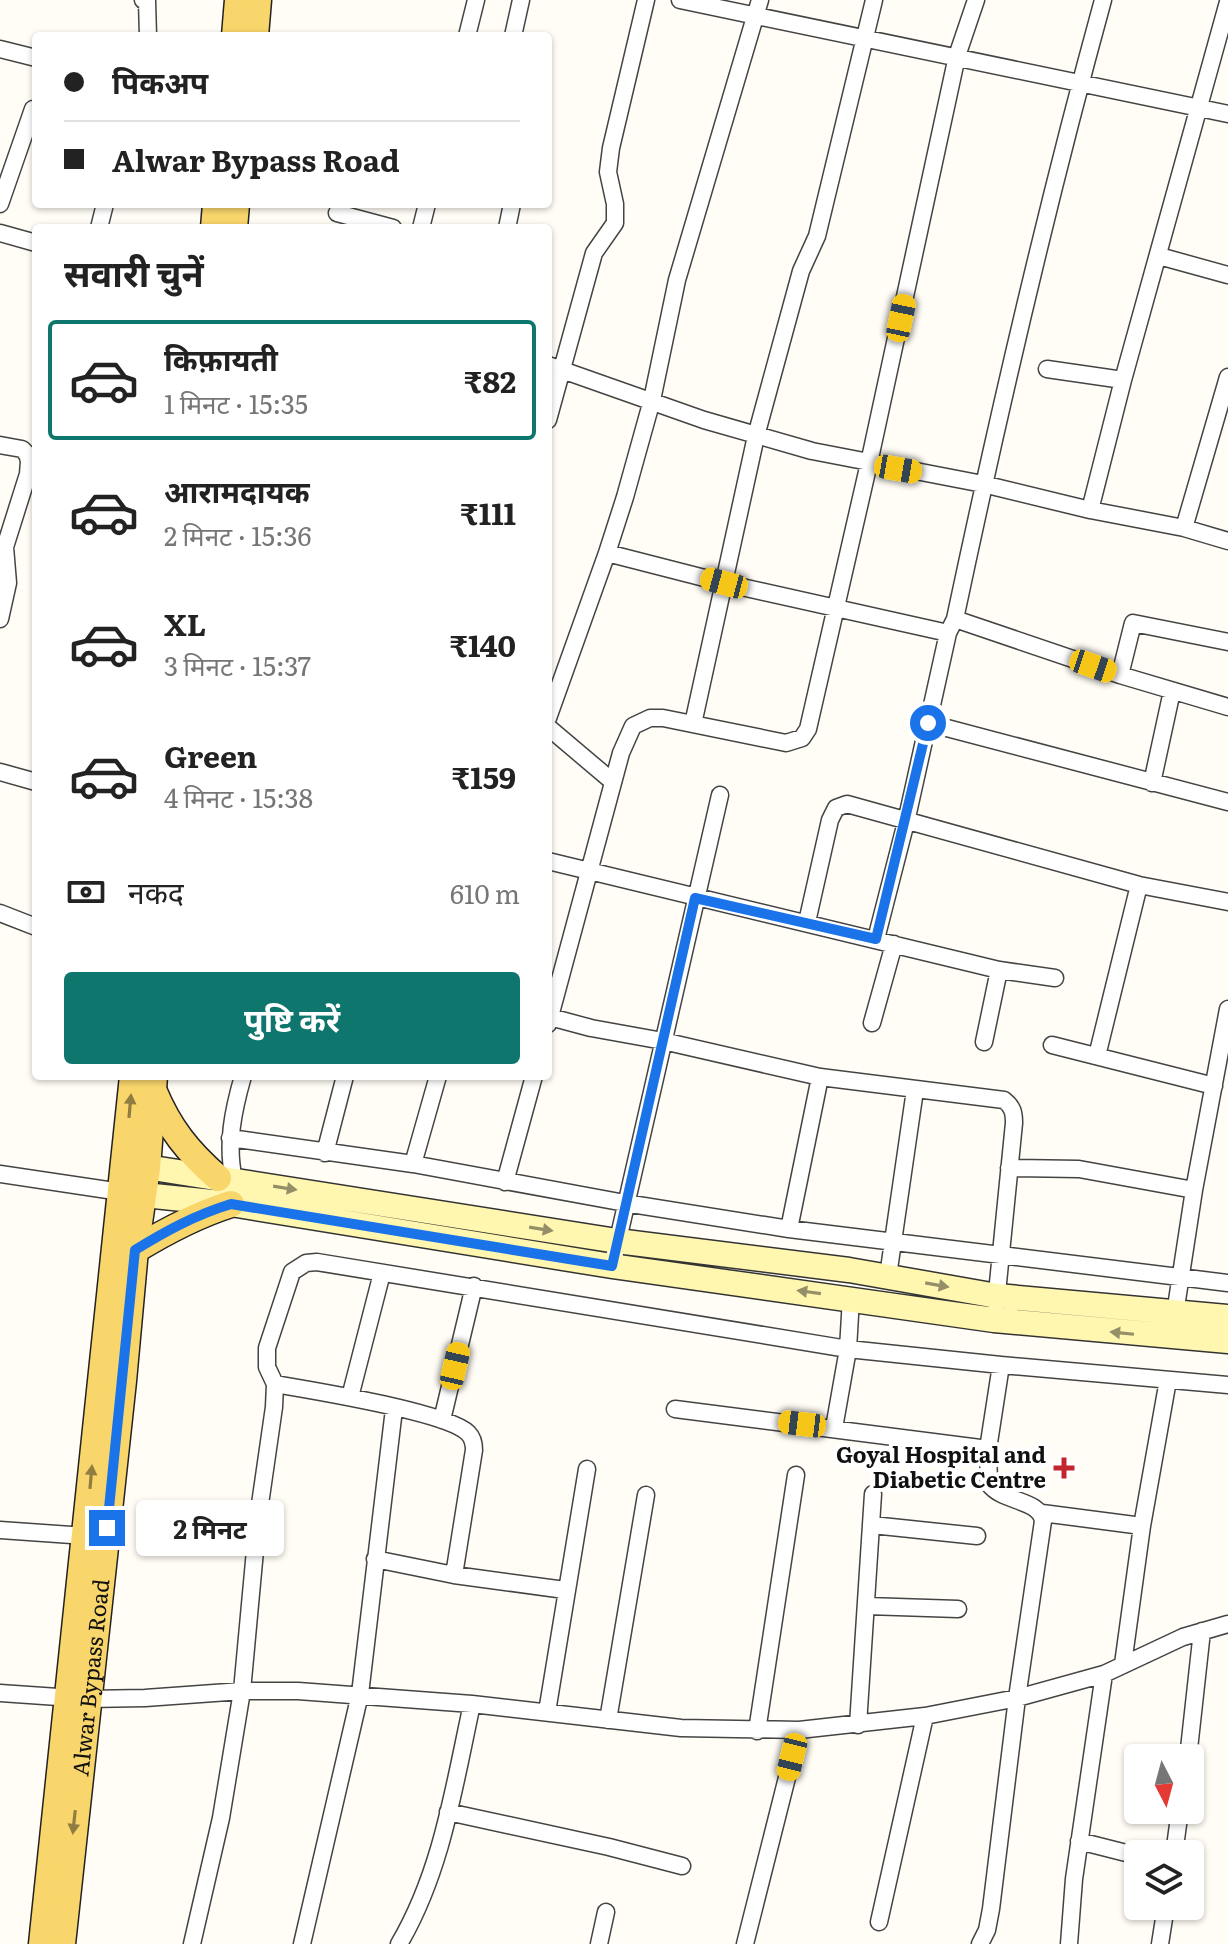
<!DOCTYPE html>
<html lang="hi">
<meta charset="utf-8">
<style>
body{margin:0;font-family:Literata,"Noto Sans Devanagari",serif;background:#f6f6f6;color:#222;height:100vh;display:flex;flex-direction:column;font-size:30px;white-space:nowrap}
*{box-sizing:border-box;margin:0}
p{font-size:26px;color:#767676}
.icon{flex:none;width:44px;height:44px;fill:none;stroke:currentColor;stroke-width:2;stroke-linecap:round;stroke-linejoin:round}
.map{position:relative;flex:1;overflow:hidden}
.side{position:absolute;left:32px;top:224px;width:520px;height:856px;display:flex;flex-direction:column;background:#fff;border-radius:8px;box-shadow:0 2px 6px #0004}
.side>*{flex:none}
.hud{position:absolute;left:32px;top:32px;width:520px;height:176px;border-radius:8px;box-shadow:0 2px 6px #0004;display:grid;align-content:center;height:176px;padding:0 32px;background:#fff}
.needle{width:52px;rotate:174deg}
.buttons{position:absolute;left:1124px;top:1744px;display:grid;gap:16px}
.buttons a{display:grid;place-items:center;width:80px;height:80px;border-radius:8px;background:#fff;box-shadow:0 2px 6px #0004;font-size:40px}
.end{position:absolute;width:36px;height:36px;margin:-18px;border:10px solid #1a73e8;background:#fff;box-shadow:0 0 0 4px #fff}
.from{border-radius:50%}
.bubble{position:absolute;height:56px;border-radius:8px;background:#fff;box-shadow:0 2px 6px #0004;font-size:26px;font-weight:700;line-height:56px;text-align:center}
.car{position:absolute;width:24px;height:48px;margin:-24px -12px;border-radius:10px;box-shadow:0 0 6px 2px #0007;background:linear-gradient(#f5c518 24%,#345 0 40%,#f5c518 0 76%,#345 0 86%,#f5c518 0)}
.hud b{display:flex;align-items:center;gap:28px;height:76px;font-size:30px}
.hud b+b{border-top:2px solid #e0e0e0}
.hud i{width:20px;height:20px;background:#222}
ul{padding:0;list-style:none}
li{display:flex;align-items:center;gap:24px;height:120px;margin:0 16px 12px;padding:0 16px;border:4px solid transparent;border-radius:8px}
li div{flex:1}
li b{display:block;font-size:30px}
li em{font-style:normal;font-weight:700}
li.selected{border-color:#0f766e}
li>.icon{width:72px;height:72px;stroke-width:1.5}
h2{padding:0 32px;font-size:36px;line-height:96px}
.pay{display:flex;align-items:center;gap:20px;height:88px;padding:0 32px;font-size:30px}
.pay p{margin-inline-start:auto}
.primary-button{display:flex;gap:16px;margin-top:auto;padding:16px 32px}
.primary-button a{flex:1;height:92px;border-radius:8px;background:#0f766e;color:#fff;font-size:32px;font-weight:700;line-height:92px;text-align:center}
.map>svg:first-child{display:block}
</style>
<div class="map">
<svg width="1228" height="1944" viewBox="0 0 1228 1944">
<rect width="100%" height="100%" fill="#fffdf5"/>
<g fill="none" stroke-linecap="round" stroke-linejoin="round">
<!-- minor casing -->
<g stroke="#444" stroke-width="19">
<path id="minor" d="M143,0L147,1L148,36
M680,0L1228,114
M467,36L476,0
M513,36L521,0
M0,49L36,58
M0,204L33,109
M337,213L393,228
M99,228L105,204
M421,228L427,204
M507,228L512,204
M0,233L36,243
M1159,256L1228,275
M548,365L704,420L812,451L983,484L1090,510L1184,528L1228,541
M1047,369L1123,380
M548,420L594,253L615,223V204L608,172L611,148L646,0
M0,445L22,449L27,454L29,461L28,474L5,547L8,583L0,619
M1090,510L1123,380L1228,2
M1184,528L1228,377
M607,553L724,583L948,633
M955,619L1120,675L1228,707
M1120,675L1133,623L1228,642
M548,718L607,553L625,497L652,400L677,280L760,0
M928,723L1228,802
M693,724L756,436L801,271L817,236L874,0
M548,727L613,782
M0,772L36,782
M1152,783L1172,691
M548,861L999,970L1055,978
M0,913L36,927
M807,922L830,820L836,808L847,804L1139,885L1228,902
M876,939L906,822L948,633L955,619C999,411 1047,204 1103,0
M550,1017L591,1028L663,1041L820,1077L1004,1100C1013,1107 1014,1113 1014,1123L996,1303
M872,1023L894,944
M548,1024L621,753L633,726L650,718H663L786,743L802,738L808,729L869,463L957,56L976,0
M984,1042L999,970
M1052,1045L1214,1086
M1097,1056L1139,885
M230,1138L413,1164L625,1203L789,1229L1228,1283
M325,1153L345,1076
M413,1164L438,1076
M1009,1168L1079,1169L1194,1190
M0,1174L121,1192
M234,1180C226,1144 233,1111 243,1076
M505,1182L534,1076
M789,1229L820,1077
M612,1266L720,795
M888,1276L915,1090
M1174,1320L1194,1190L1228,1009
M275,1384C310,1390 447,1412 468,1433C473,1438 474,1443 474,1450L454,1575
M350,1397L382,1273
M675,1409L988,1449
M442,1420L474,1286
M834,1428L848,1349L851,1298
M1042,1513L1142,1526
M872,1525L977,1536
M0,1530L86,1536
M375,1559L454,1575L565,1590
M867,1606L958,1609
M1123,1664L1142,1526L1168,1380
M0,1693L87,1699L145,1698L242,1691H298L472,1704L681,1728L799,1730L925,1716L1017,1698L1104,1674L1183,1637L1228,1624
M547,1712L587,1469
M608,1720L646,1495
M858,1725L873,1494
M757,1731L796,1475
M1188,1758L1202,1631
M448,1812L609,1847L682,1866
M1079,1841L1138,1856
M1174,1854L1180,1810
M879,1922L925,1716
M192,1944L221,1818L242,1691L258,1518L274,1407L275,1384L267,1367V1348L292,1272L306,1263L317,1262L848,1349L1001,1365L1228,1385
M302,1944L360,1694L394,1409
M399,1944C442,1871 454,1786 472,1704
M599,1944L606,1912
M745,1944L799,1730
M980,1944L987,1930L991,1909L1017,1698L1043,1521C1040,1499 1003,1503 989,1484L988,1449L1001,1365
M1069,1944L1074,1879L1104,1674
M1160,1944L1166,1906"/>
</g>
<!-- secondary casing -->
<g stroke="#333" stroke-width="27">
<path id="secondary" d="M127,1164L617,1241L849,1270L997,1296L1228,1317
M125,1193L231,1204L612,1266L994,1320L1228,1341"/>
</g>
<!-- primary casing -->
<g stroke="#222" stroke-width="29">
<g id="primary">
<path d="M235,36L238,0"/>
<path d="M255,36L258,0"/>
<path d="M214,228L216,204"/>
<path d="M234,228L236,204"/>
<path d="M154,1092C169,1128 188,1152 218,1178"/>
<path d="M135,1250C166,1231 196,1215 231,1204"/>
<path d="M42,1944L133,1076"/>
<path id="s1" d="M62,1944L123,1381L135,1250L147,1168L154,1076"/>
</g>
</g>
<!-- minor -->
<use href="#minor" stroke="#fff" stroke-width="16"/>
<!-- secondary -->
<use href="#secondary" stroke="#fff6b0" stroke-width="24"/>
<!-- primary -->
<use href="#primary" stroke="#f9d66b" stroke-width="26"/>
</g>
<!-- one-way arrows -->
<defs><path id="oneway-solid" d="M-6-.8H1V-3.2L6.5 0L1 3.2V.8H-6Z" transform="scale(2)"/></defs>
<g fill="#917d42">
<use href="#oneway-solid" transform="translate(130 1106) rotate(-85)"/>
<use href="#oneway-solid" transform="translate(91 1477) rotate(-85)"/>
<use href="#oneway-solid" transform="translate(74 1822) rotate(96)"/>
</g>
<g fill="#948f68">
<use href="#oneway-solid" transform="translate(285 1188) rotate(9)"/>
<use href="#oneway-solid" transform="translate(541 1229) rotate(9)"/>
<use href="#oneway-solid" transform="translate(937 1285) rotate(10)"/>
<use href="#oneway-solid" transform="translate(809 1292) rotate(-172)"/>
<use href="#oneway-solid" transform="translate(1122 1333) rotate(-174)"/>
</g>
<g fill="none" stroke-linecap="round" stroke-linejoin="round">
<!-- route -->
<path stroke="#1a73e8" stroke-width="10" d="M107,1528L135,1250C166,1231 195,1215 231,1204L612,1266L695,898L876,939L928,723"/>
</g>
<!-- markers -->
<path fill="#c4262e" stroke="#fff" stroke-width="3" d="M1060 1456h8v8h8v8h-8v8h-8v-8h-8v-8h8z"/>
<g text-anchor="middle" stroke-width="8" stroke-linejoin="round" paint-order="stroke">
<!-- poi labels -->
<g font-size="22" font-weight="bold" fill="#111" stroke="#fff" text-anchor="end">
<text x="1046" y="1463">Goyal Hospital and<tspan x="1046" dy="25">Diabetic Centre</tspan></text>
</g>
<!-- street labels -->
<g font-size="22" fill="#111" stroke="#fff">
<text dy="8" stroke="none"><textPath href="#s1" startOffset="268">Alwar Bypass Road</textPath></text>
</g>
</g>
</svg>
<div class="buttons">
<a><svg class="needle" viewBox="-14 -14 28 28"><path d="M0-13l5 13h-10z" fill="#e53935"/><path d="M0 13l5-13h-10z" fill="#767676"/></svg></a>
<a><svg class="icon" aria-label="layers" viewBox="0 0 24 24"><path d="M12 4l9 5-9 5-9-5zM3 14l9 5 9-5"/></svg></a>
</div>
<i class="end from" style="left:928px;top:723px"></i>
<i class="end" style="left:107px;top:1528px"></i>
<div class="bubble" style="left:136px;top:1500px;width:148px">2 मिनट</div>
<i class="car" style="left:901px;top:318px;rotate:12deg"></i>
<i class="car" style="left:898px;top:469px;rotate:100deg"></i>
<i class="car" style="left:724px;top:583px;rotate:285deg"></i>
<i class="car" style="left:1093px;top:666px;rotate:109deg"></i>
<i class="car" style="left:455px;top:1366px;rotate:13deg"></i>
<i class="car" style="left:802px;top:1424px;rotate:277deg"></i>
<i class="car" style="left:792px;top:1757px;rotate:194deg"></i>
<div class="hud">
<b><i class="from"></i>पिकअप</b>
<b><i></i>Alwar Bypass Road</b>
</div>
<section class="side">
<h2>सवारी चुनें</h2>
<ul>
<li class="selected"><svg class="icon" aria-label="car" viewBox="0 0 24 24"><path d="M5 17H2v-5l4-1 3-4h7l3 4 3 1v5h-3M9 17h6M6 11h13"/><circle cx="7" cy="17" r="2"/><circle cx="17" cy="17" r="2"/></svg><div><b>किफ़ायती</b><p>1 मिनट · 15:35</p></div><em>₹82</em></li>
<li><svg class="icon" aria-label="car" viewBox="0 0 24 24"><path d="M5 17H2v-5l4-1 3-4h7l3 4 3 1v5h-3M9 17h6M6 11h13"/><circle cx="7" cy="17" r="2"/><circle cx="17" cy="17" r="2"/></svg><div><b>आरामदायक</b><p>2 मिनट · 15:36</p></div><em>₹111</em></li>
<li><svg class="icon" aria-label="car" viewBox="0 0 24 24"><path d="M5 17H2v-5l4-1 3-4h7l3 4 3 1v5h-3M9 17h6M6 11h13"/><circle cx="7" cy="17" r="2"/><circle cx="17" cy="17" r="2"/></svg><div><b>XL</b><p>3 मिनट · 15:37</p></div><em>₹140</em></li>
<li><svg class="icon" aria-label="car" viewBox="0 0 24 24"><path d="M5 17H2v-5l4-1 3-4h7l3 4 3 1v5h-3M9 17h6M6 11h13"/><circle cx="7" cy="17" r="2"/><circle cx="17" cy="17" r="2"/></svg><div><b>Green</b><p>4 मिनट · 15:38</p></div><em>₹159</em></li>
</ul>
<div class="pay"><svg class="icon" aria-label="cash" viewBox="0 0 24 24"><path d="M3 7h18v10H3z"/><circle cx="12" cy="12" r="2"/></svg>नकद<p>610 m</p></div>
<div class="primary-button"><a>पुष्टि करें</a></div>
</section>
</div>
